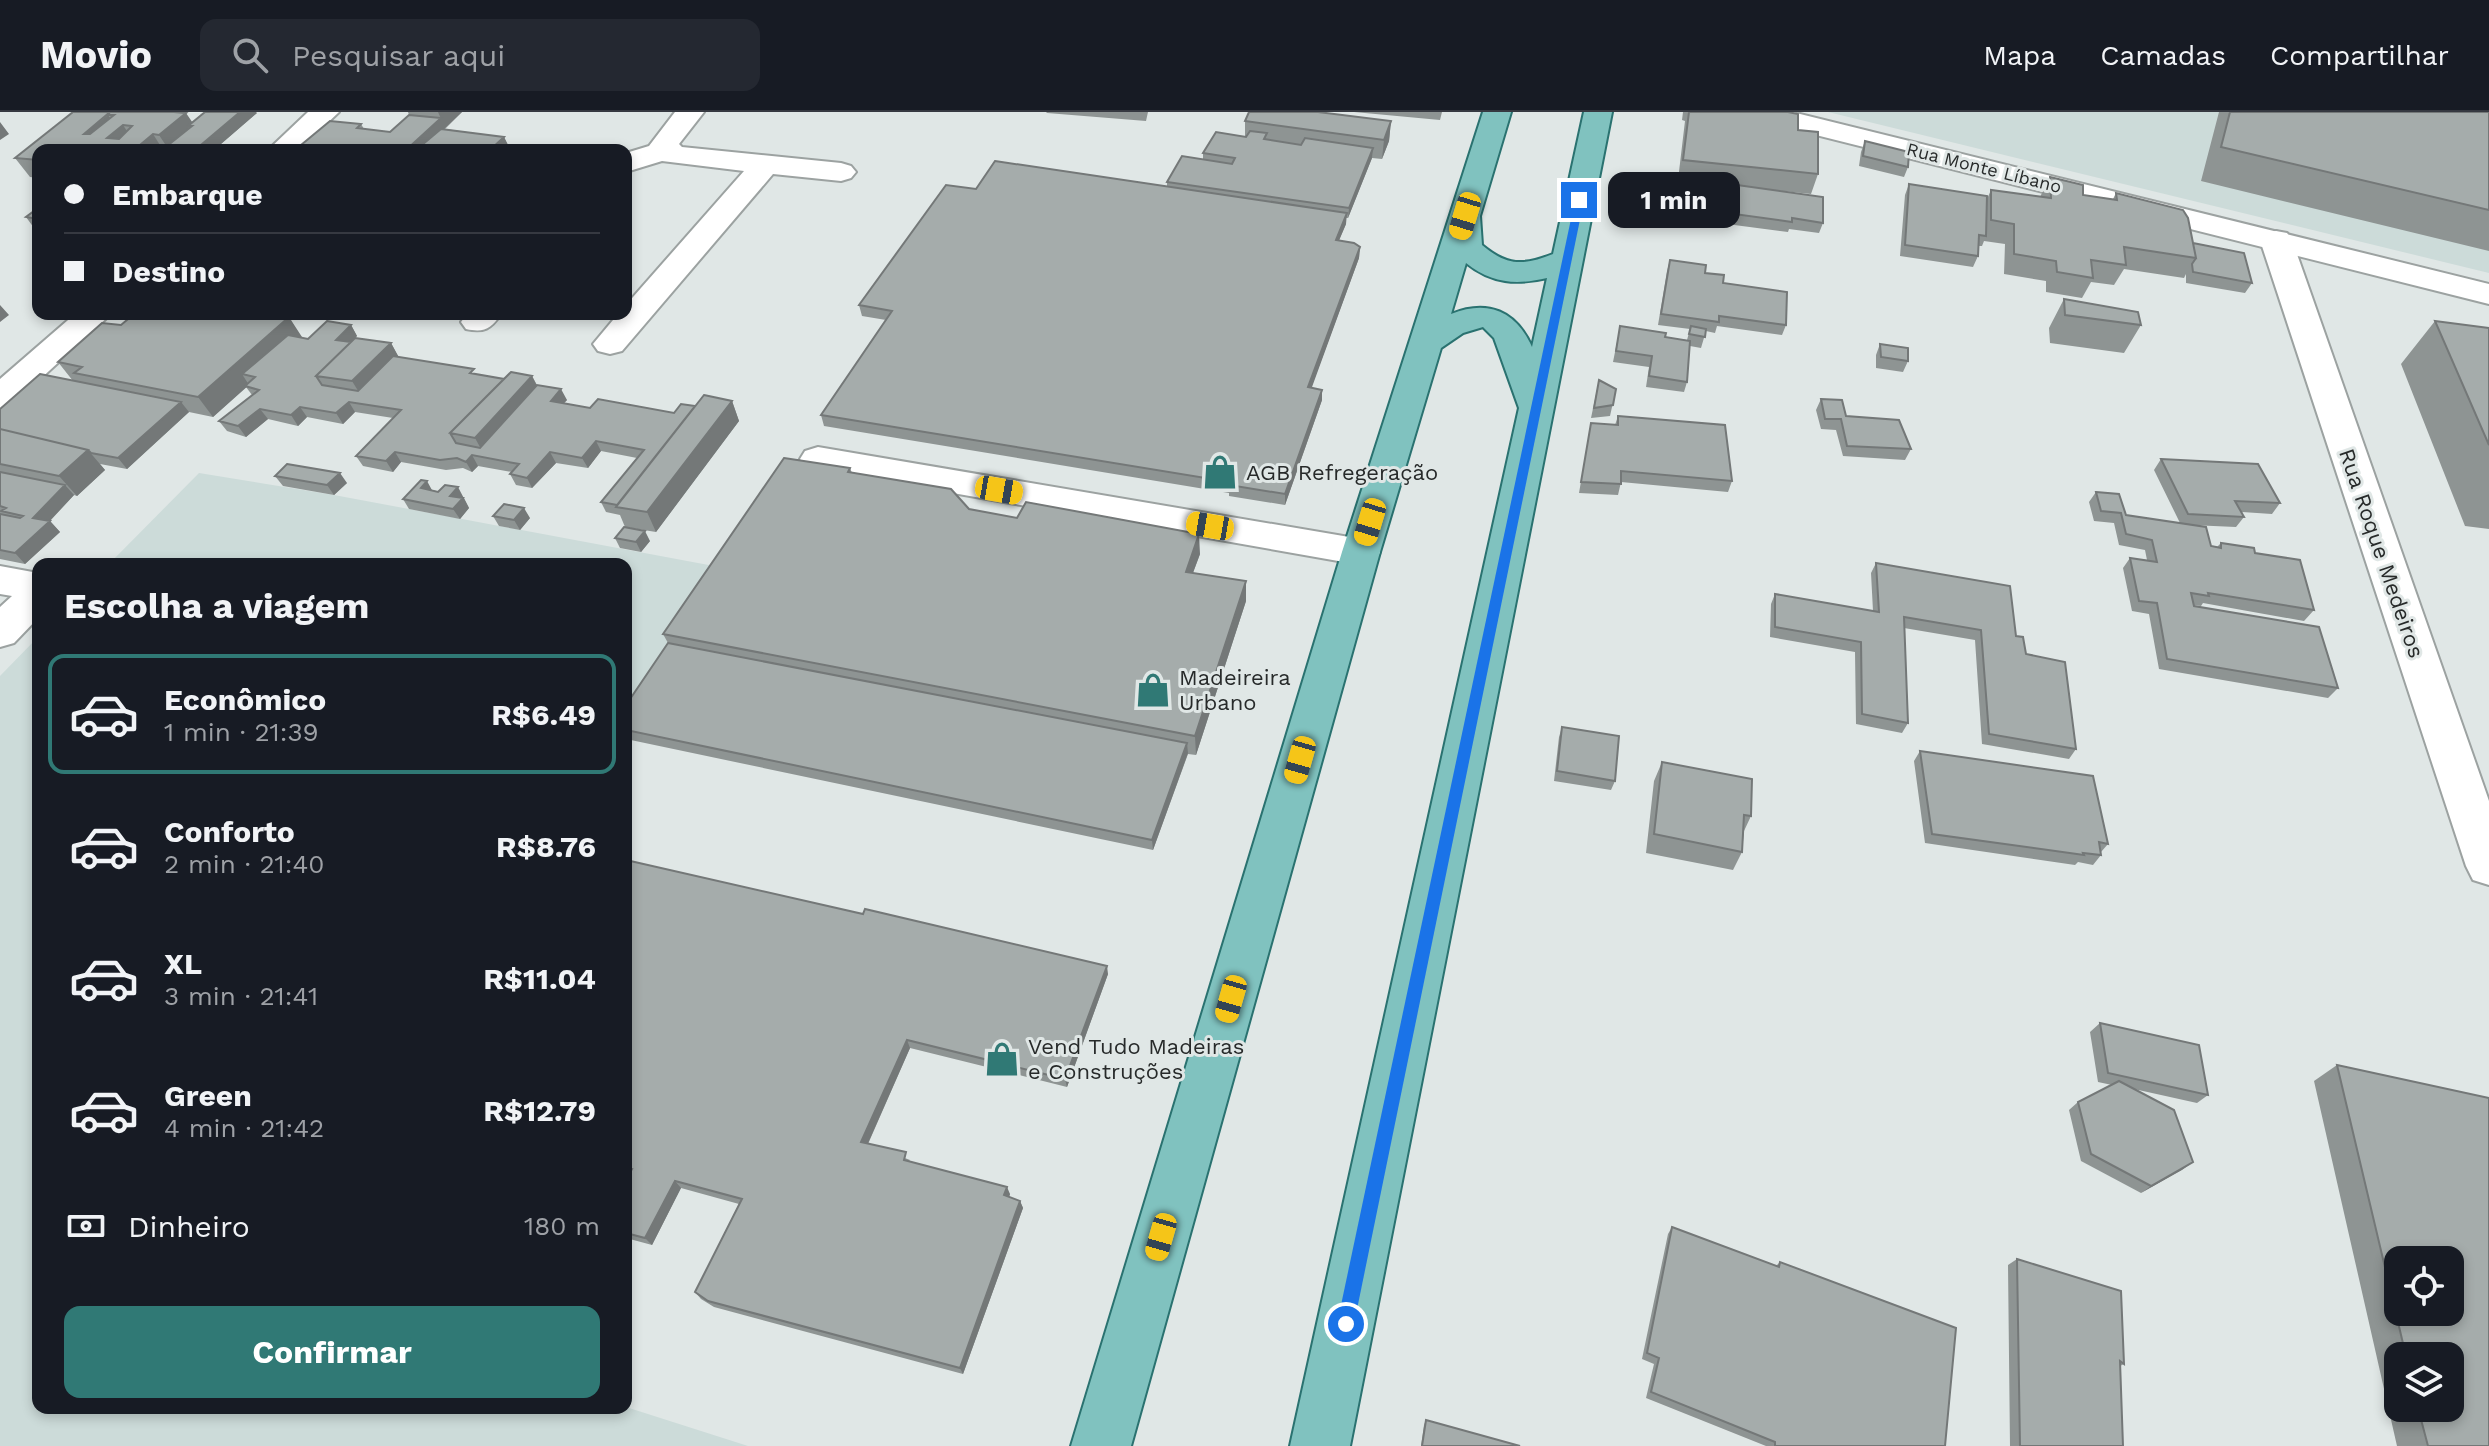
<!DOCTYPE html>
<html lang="pt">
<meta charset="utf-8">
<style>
body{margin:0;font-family:"Work Sans",sans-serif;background:#242831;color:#f1f3f6;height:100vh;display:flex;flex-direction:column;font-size:30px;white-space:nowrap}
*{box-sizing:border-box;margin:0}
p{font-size:26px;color:#9ea1a6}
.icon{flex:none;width:44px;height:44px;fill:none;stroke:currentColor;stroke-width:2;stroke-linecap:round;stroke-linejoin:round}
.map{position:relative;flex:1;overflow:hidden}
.details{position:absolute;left:32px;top:446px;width:600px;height:856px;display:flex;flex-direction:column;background:#171b24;border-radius:16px;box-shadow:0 4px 12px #0003}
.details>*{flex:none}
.hud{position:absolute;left:32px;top:32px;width:600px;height:176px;border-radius:16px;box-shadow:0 4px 12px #0003;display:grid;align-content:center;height:176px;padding:0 32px;background:#171b24}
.tools{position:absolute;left:2384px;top:1134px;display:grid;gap:16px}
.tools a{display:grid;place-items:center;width:80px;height:80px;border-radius:16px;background:#171b24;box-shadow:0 4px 12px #0003;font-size:40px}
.end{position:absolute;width:36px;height:36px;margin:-18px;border:10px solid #1a73e8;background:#fff;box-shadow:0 0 0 4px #fff}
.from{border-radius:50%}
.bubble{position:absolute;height:56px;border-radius:16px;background:#171b24;box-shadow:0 4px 12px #0003;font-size:26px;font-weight:700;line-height:56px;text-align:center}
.car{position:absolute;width:24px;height:48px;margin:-24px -12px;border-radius:10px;box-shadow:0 0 6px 2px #0007;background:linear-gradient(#f5c518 24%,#345 0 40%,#f5c518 0 76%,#345 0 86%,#f5c518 0)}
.hud b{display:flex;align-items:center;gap:28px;height:76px;font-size:30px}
.hud b+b{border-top:2px solid #363941}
.hud i{width:20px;height:20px;background:#f1f3f6}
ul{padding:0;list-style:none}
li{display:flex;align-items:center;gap:24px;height:120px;margin:0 16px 12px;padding:0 16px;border:4px solid transparent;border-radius:16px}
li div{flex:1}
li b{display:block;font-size:30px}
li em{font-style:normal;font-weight:700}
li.selected{border-color:#307975}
li>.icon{width:72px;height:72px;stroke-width:1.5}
h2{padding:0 32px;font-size:36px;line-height:96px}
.pay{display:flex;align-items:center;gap:20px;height:88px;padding:0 32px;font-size:30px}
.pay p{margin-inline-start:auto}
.primary-button{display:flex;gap:16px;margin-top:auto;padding:16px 32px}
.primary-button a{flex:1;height:92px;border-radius:16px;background:#307975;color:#fff;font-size:32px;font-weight:700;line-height:92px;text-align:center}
header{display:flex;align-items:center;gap:48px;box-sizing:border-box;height:112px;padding:0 40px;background:#171b24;border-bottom:2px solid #363941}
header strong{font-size:38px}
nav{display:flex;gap:44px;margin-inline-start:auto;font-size:28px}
.search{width:560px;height:72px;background:#242831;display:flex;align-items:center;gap:20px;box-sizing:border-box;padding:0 28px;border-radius:16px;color:#9ea1a6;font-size:30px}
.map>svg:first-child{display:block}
</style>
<header>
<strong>Movio</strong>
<div class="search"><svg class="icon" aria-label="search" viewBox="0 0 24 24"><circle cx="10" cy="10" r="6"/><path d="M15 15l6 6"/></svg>Pesquisar aqui</div>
<nav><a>Mapa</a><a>Camadas</a><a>Compartilhar</a></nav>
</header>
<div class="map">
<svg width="2489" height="1334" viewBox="0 0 2489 1334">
<rect width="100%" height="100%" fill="#e0e7e6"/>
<!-- built -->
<path fill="#ccdbd9" d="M1828,0H2489V161Z
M199,361L334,383L730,457L626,611V452H109Z
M38,525V1296L626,1295L748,1334H0V564Z"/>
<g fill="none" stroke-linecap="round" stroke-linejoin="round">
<!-- minor casing -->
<g stroke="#9ca2a1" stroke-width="4">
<path id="minor" d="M308,0H339L299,38H268Z
M675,0H704L679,32L682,35L841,51L851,54L856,60L851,66L841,69L773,62L622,239L610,242L598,239L593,232L618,202H626V193L744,59L662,49L626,60V41L649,34Z
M2276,119L2287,121L2292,128L2489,689V773L2473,768L2466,754L2260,128L2265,121Z
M75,202H111L12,293L0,296V267Z
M467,202H501C491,217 484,221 466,217L461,210Z
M818,335L1361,427L1375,430L1380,440L1375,450L1361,453L805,355L800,347L805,339Z
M0,454L38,461V506L14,531L0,535V495L12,484L0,482Z"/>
</g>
<!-- tertiary casing -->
<g stroke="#9ca2a1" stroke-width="4">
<path id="tertiary" d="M1744,0H1792L2489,172V192L1748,6Z"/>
</g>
<!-- primary casing -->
<g stroke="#2a7270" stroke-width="4">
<path id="primary" d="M1483,0H1511L1480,104L1482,133C1507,154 1523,154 1553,142L1584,0H1612L1350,1334H1290L1519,296L1494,226L1483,215L1463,221L1441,236L1380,440L1131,1334H1071L1342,440ZM1466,151C1492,172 1517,173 1547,166L1532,235C1516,199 1488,187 1451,202Z"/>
</g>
<!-- minor -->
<use href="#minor" fill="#fff" fill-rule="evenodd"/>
<!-- tertiary -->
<use href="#tertiary" fill="#fff" fill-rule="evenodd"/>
<!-- primary -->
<use href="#primary" fill="#80c2bf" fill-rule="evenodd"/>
</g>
<!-- wall -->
<path fill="#8e9493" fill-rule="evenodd" d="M73,0L192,10L257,1L214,38H38V66L30,65L15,46Z
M408,0H462L445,17L504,25L509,35L295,38L361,12L364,17L390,20L409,3Z
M1046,0H1148L1146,9L1047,1Z
M1354,0H1442L1440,8Z
M1683,0H1788L1798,18L1818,62L1811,82L1755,76L1823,111L1819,121L1789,117L1788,120L1681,106L1687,68H1678L1685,9L1682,8Z
M2219,0H2489V139L2201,69Z
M1245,9H1391L1389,29L1382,47L1372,46L1348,106H1346V112L1339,128L1360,135L1359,146L1311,276L1322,288L1285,393L1229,384V381L824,314L821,303L886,208L862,204L859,193L976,77L1167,75V70L1203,48V41L1245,25Z
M1865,29L1908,55L1904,65L1859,54L1861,40Z
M2050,65L2083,83L2113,87L2116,81L2252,171L2245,181L2186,171V162L2184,166L2124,157L2114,173L2091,170L2082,186L2046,180V169L2004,162L2005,132L1984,129L1982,134H1978V144L1973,155L1900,144L1905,83L1909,72L1987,87L1991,78L2040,85Z
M38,96V116H34L26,105Z
M1670,148L1705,161L1786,213L1782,223L1717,214L1715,221L1706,219L1701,236L1690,234L1687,270L1684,280L1646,275L1649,255L1613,250L1618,225L1620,214L1665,225L1687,228L1690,217L1658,213L1667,159Z
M2064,187L2141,213L2124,241L2050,231L2049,216Z
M289,205L301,226L308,227L351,213L357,224L351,230L391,231L399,246L477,263L504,267L532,264L537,273L567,288L564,291L590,296L674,301L695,294L732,289L739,309L656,420L625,415L620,403L606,400L601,390L637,346L601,339L588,356L556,351L532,376L516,373L510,362L512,360L478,354L472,360L463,356L446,358L401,350L393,360L363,354L356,344L393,306L355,300L343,312L307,305L298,314L268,307L246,325L227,319L219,309L252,283L246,275L213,305L189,300L127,357L100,352L105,358L77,384L74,383L50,409L60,420L25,452L0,447V297L73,269L58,250L121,213Z
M2435,209L2489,216V417L2465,414L2401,252Z
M1880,232L1908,249L1903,260L1876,256V243Z
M1599,268L1616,277L1610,304L1591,306Z
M1821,287L1846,304L1911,337L1905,348L1843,344L1836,318L1821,317L1816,298Z
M1618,304L1732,369L1728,380L1621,370L1618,383L1579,381L1591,311L1615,313Z
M2161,347L2280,391L2272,402L2242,400L2244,405L2236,415L2191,413L2211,434L2217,435L2221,431L2255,441L2314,498L2304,509L2203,491L2201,494L2194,493L2338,576L2328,586L2159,557L2149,502L2132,499L2123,456L2130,446L2147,448L2145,438L2119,433L2114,411L2094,409L2089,390L2096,380L2126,403L2180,411L2154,358Z
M850,356L852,361L969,397L1200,442L1193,461L1246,489L1196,643L1188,642L1153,738L626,627V593L668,531L663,522Z
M275,364L347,371L334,383L283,374Z
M432,378L464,386L469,396L460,407L409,397L403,387Z
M493,404L530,406L520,418L499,414Z
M615,426L650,429L641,440L620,436Z
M1876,451L2016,524L2076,637L2069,647L1982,632L1975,528L1904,516L1908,611L1902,621L1856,612L1855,540L1770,525L1771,492L1775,482L1873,499L1871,461Z
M1562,615L1615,669L1611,678L1554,669L1559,625Z
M1920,639L2108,732L2101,740V743L2093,753L2078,750L2075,753L1925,731L1914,649Z
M1662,650L1751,704L1744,719L1742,740L1733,758L1646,741L1654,669Z
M626,748L1108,862L1067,975L910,936L868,1032L910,1048L909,1049L1010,1082L1009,1085L1020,1089L1023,1096L963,1262L714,1195L701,1187L695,1180L739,1092L681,1076L652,1133L626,1126V1068L629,1062L626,1061Z
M2100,911L2208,983L2197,991L2134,977L2193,1050L2141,1081L2081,1049L2069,998L2078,990L2112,973L2098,970L2090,920Z
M2337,953L2489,1334H2397L2314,969ZM2398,1244H2450V1296H2398Z
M1672,1115L1776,1154L1780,1150L1945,1334H1766L1646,1286L1654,1252L1642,1247L1668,1122Z
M2017,1147L2124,1252L2120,1254L2123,1334H2010L2008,1153Z
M1426,1308L1520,1334H1421L1424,1313Z"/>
<!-- shaded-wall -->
<path fill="#747878" d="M240,0H256L257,1L214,38H195Z
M438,0H462L445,16Z
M186,1L199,20L192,14H188L194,24L169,38L159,23Z
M108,3L118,17L123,13L136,33L84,22Z
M441,6L445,16L422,38H406Z
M1391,9L1389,29L1382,47L1384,28Z
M0,10L9,22L0,28Z
M153,22L163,38H134Z
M504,25L509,35L506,38H490Z
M1373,36L1372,46L1348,106L1349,96Z
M1347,101L1346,112L1335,138L1336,128Z
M1360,135L1359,146L1308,286V275Z
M0,193L9,203L0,210Z
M289,205L302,225L256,266L242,262L249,273L213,305L198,285Z
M351,213L357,224L343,238L336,228Z
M391,231L402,251L365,290L352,269Z
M532,264L542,284L486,346L475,326Z
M561,277L567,288L556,299L551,289Z
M1322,278V288L1285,393V382Z
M732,289L739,309L656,420L647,400Z
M181,290L189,300L127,357L118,346Z
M349,290L355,300L343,312L336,301Z
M300,295L307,305L298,314L291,303Z
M260,297L268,307L246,325L238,314Z
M596,329L601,339L588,356L582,346Z
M88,338L105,358L77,384L59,364Z
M395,340L401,350L393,360L386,349Z
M550,340L556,351L532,376L527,366Z
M472,343L478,354L472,360L466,350Z
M340,361L347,371L334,383L327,373Z
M427,369L433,380L421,376Z
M65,373L74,383L43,416L50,409L60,420L25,452L15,441L33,406Z
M458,375L469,396L460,407L453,397L450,384Z
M524,396L530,406L520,418L514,408Z
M645,419L650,429L641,440L636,430Z
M1199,422L1200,442L1186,479V460Z
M1246,469V489L1196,643L1195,624Z
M1187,631L1188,641L1153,738L1152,728Z
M1107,854L1108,862L1067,975L1065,967Z
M907,928L910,936L865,1038L861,1030Z
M2193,1050L2182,1058L2141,1081L2151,1074Z
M675,1069L681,1076L652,1133L645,1126Z
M1007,1075L1010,1082L1007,1090L1004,1083Z
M1020,1089L1023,1096L963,1262L960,1256Z"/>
<!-- building -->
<path fill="#a5acab" stroke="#747878" stroke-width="2" fill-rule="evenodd" d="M73,0H174L186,1L159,23L153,22L134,38H38V48L15,46ZM110,0L108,3H114L90,22H84ZM123,13L132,14L119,27L107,26Z
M205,0H240L195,38H162L192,14H188Z
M1249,0H1318L1391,9L1384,28L1245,9Z
M1689,0H1788L1798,2V18L1818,20V62L1683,48Z
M2230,0H2489V98L2221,35Z
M409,3L441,6L406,38H295L330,9L361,12L357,16L390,20Z
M441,17L504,25L490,38H416Z
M1250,19L1267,21L1264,27L1301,33L1305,26L1373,36L1349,96L1167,70L1182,44L1232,52L1235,46L1203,41L1216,20L1246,25Z
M1865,29L1909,40L1908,55L1863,44Z
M995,49L1347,101L1336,128L1354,131L1360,135L1308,275L1322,278L1285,382L1229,373L1230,370L821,303L892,199L859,193L946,73L976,77Z
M2050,65L2083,73V83L2117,88L2116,81L2183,98L2188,106L2196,146L2124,135L2126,153L2091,148L2093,166L2057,160L2056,149L2014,142V112L1991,108V78L2051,86Z
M1687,66L1823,85V111L1792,106V110L1683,95Z
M1909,72L1987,84L1986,124L1979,123L1978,144L1905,133Z
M38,96V107L26,105Z
M2193,131L2244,141L2252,171L2193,160L2192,152L2196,146Z
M1670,148L1706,153L1705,161L1724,163L1723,171L1787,180L1786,213L1719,204V210L1661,202Z
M2064,187L2138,200L2141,213L2065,203Z
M134,202H272L289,205L198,285L74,261L82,255L58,250L102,211L121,213Z
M327,209L351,213L336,228L351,230L316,264L322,273L358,279L393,244L474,257L470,261L504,267L450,321L456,331L480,336L537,273L561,277L551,289L590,296L598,287L674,301L681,292L695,294L617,393L601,390L644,338L596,329L582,346L550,340L527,366L510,362L519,352L472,343L466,350L457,346L440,348L395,340L386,349L356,344L401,298L349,290L336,301L300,295L291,303L260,297L238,314L219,309L259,278L245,274L255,265L242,262L288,223L308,227Z
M2435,209L2489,216V333Z
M1620,214L1666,221L1665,225L1690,229L1687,270L1649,264L1652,244L1616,239Z
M1691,214L1706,217L1705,225L1689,222Z
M355,226L391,231L352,269L316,264Z
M1880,232L1908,236V249L1881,245Z
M511,260L532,264L475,326L450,321Z
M40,262L181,290L118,346L91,341L88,338L0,317V297Z
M1599,268L1616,277L1613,293L1594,296Z
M704,283L732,289L647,400L616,395Z
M1821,287L1842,288L1846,304L1899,308L1911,337L1847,334L1841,307H1825Z
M1618,304L1725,313L1732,369L1621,359V372L1581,370L1591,311L1618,313Z
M0,317L88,338L59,364L0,352Z
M784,346L850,356L848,360L951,377L969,397L1017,406L1026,390L1199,422L1186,460L1246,469L1195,624L663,522Z
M2161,347L2258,352L2280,391L2235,389L2244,405L2188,402Z
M287,352L340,361L327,373L275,364Z
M0,360L65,373L33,406L50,409L15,441L0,438V402L20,406L23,404L1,399L6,396L0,394Z
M421,368L427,369L421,376L438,380L445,373L458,375L450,384L463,386L453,397L403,387Z
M2096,380L2119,382L2126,403L2206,415L2211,434L2221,436V431L2254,436L2255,441L2300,448L2314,498L2208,481L2209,484L2191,481L2194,494L2319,515L2338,576L2167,547L2157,491L2139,489L2130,446L2157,450L2152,428L2126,422L2121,401L2101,399Z
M504,392L524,396L514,408L493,404Z
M624,415L645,419L636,430L615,426Z
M1876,451L2010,474L2016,524L2023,525L2026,542L2065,550L2076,637L1989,622L1981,518L1904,505L1908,611L1862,602L1861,530L1775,515V482L1879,500Z
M668,531L1187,631L1152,728L626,618V593Z
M1562,615L1619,624L1615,669L1557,659Z
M1920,639L2093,664L2108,732L2099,730L2101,743L2083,741L2084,743L1932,722Z
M1662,650L1752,667L1751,704L1744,703L1742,740L1654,722Z
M626,748L863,802L865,797L1107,854L1065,967L907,928L861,1030L906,1040L904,1048L1007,1075L1004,1083L1020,1089L960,1256L708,1189L695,1180L742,1087L675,1069L645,1126L626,1121V1068L632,1057L626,1056Z
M2100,911L2199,933L2208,983L2108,961Z
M2337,953L2489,986V1334H2428L2418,1296H2450V1244H2406ZM2398,1148H2450V1200H2398Z
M2119,969L2174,998L2193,1050L2151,1074L2091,1042L2078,990Z
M1672,1115L1779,1155L1780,1150L1956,1216L1945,1334H1775V1330L1651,1280L1659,1246L1647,1241Z
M2017,1147L2121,1179L2124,1252L2120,1249L2123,1334H2020Z
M1426,1308L1520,1334H1422Z"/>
<!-- route -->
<path fill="#1a73e8" d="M1579,86L1584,88L1354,1212L1352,1218L1346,1220L1340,1218L1337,1212L1575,88Z"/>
<!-- icons -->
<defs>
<g id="shop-bare" transform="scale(2.76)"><path d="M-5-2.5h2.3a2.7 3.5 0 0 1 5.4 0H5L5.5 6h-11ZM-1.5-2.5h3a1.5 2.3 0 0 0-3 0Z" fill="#307975" stroke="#e0e7e6" stroke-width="2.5" paint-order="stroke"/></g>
</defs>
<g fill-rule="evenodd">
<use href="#shop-bare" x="1220" y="360"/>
<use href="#shop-bare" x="1153" y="578"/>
<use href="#shop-bare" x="1002" y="947"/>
</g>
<g text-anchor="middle" stroke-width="6" stroke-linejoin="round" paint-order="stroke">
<!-- far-street labels -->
<g font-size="18" fill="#272a2a" stroke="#e0e7e6">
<text transform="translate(1984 56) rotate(14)" y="6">Rua Monte Líbano</text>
</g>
<!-- poi labels -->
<g font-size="22" fill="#272a2a" stroke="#e0e7e6" text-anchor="start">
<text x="1246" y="368">AGB Refregeração</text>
<text x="1179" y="573">Madeireira<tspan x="1179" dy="25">Urbano</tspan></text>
<text x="1028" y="942">Vend Tudo Madeiras<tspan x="1028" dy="25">e Construções</tspan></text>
</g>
<!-- street labels -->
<g font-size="22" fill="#272a2a" stroke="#e0e7e6">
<text transform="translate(2382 441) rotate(71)" y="8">Rua Roque Medeiros</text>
</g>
</g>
</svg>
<div class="tools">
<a><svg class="icon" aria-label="locate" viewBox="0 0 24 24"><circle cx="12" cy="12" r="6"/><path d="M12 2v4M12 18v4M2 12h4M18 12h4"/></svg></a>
<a><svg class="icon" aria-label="layers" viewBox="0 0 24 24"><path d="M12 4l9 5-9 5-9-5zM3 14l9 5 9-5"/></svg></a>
</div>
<i class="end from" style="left:1346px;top:1212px"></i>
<i class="end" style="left:1579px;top:88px"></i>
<div class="bubble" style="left:1608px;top:60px;width:132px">1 min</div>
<i class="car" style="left:1465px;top:104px;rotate:197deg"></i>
<i class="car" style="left:999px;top:378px;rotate:100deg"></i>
<i class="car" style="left:1370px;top:410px;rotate:197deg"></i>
<i class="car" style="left:1210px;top:414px;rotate:280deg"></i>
<i class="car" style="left:1300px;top:648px;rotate:196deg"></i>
<i class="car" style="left:1231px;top:887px;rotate:196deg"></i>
<i class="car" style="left:1161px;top:1125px;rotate:196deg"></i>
<div class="hud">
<b><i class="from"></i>Embarque</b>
<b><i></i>Destino</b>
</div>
<section class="details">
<h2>Escolha a viagem</h2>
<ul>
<li class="selected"><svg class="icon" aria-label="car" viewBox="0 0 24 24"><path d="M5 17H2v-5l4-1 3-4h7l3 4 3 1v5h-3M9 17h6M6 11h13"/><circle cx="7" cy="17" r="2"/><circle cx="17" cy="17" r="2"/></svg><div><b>Econômico</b><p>1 min · 21:39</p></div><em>R$6.49</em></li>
<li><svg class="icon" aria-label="car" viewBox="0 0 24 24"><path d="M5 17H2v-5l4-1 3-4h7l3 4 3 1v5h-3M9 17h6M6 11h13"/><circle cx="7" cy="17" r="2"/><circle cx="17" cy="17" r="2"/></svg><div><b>Conforto</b><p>2 min · 21:40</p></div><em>R$8.76</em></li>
<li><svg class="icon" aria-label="car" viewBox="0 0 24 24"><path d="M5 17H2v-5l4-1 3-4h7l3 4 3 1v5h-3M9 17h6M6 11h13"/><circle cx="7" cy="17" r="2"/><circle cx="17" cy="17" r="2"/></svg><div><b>XL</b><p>3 min · 21:41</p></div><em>R$11.04</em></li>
<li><svg class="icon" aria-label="car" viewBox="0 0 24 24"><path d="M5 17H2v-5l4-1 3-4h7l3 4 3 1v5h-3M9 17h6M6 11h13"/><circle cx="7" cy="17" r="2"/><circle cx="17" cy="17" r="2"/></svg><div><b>Green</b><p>4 min · 21:42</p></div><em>R$12.79</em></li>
</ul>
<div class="pay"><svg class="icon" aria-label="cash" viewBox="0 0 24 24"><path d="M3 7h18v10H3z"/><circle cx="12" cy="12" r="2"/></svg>Dinheiro<p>180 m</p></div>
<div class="primary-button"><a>Confirmar</a></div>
</section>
</div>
